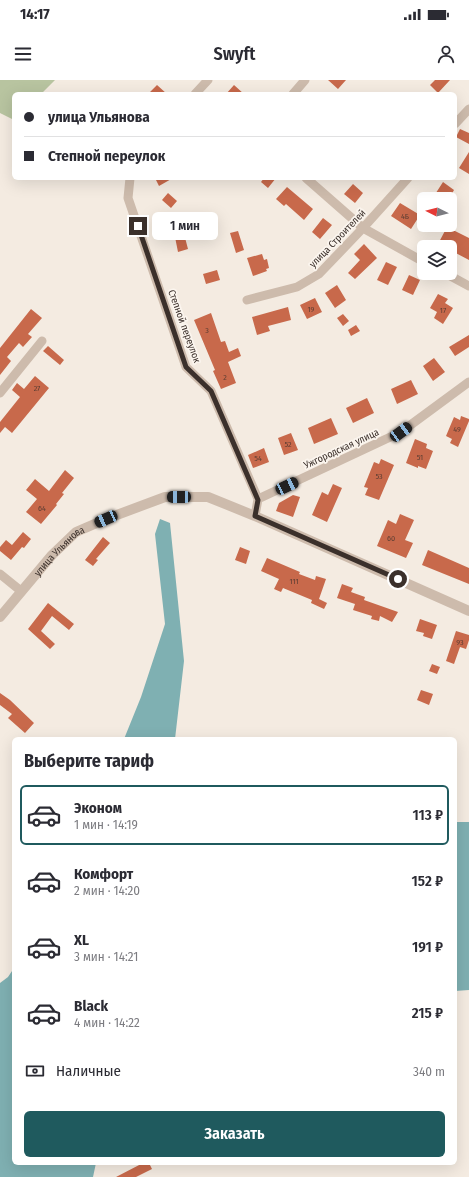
<!DOCTYPE html>
<html lang="ru">
<meta charset="utf-8">
<style>
body{margin:0;font-family:"Fira Sans Condensed",sans-serif;background:#f2f2f3;color:#2b2b33;height:100vh;display:flex;flex-direction:column;font-size:15px;white-space:nowrap}
*{box-sizing:border-box;margin:0}
p{font-size:13px;color:#7c7c81}
.icon{flex:none;width:22px;height:22px;fill:none;stroke:currentColor;stroke-width:2;stroke-linecap:round;stroke-linejoin:round}
.map{position:relative;flex:1;overflow:hidden}
.panel{position:absolute;left:12px;top:657px;width:445px;height:428px;display:flex;flex-direction:column;background:#fff;border-radius:6px;box-shadow:0 4px 16px #0002}
.panel>*{flex:none}
.hud{position:absolute;left:12px;top:12px;width:445px;height:88px;border-radius:6px;box-shadow:0 4px 16px #0002;display:grid;align-content:center;height:88px;padding:0 12px;background:#fff}
.needle{width:26px;rotate:276deg}
.tools{position:absolute;left:417px;top:112px;display:grid;gap:8px}
.tools a{display:grid;place-items:center;width:40px;height:40px;border-radius:6px;background:#fff;box-shadow:0 4px 16px #0002;font-size:20px}
.end{position:absolute;width:18px;height:18px;margin:-9px;border:5px solid #3b302b;background:#fff;box-shadow:0 0 0 2px #fff}
.from{border-radius:50%}
.bubble{position:absolute;height:28px;border-radius:6px;background:#fff;box-shadow:0 4px 16px #0002;font-size:13px;font-weight:600;line-height:28px;text-align:center}
.car{position:absolute;width:12px;height:24px;margin:-12px -6px;border-radius:5px;box-shadow:0 0 3px 1px #0007;background:linear-gradient(#222 24%,#8ab4d8 0 40%,#222 0 76%,#8ab4d8 0 86%,#222 0)}
.hud b{display:flex;align-items:center;gap:14px;height:38px;font-size:15px}
.hud b+b{border-top:1px solid #e1e1e2}
.hud i{width:10px;height:10px;background:#2b2b33}
ul{padding:0;list-style:none}
li{display:flex;align-items:center;gap:12px;height:60px;margin:0 8px 6px;padding:0 4px;border:2px solid transparent;border-radius:6px}
li div{flex:1}
li b{display:block;font-size:15px}
li em{font-style:normal;font-weight:600}
li.selected{border-color:#1f5a5e}
li>.icon{width:36px;height:36px;stroke-width:1.5}
h2{padding:0 12px;font-size:18px;line-height:48px}
.pay{display:flex;align-items:center;gap:10px;height:44px;padding:0 12px;font-size:15px}
.pay p{margin-inline-start:auto}
.primary-button{display:flex;gap:8px;margin-top:auto;padding:8px 12px}
.primary-button a{flex:1;height:46px;border-radius:6px;background:#1f5a5e;color:#fff;font-size:16px;font-weight:600;line-height:46px;text-align:center}
.status{display:flex;justify-content:space-between;align-items:center;height:28px;padding:0 20px;background:#fff;direction:ltr}
.status svg{height:11px;fill:currentColor}
header{display:flex;justify-content:space-between;align-items:center;height:52px;padding:0 12px;background:#fff;font-size:18px;font-weight:600}
.map>svg:first-child{display:block}
</style>
<div class="status"><b>14:17</b><svg viewBox="0 0 49 12"><path d="M0 12V9h3v3zM5 12V6h3v6zM10 12V3h3v9zM15 12V0h3v12zM26 1h20v11H26zM47 4h2v5h-2z"/></svg></div>
<header><svg class="icon" aria-label="menu" viewBox="0 0 24 24"><path d="M4 6h16M4 12h16M4 18h16"/></svg>Swyft<svg class="icon" aria-label="person" viewBox="0 0 24 24"><circle cx="12" cy="8" r="4"/><path d="M4 21q1-7 8-7t8 7"/></svg></header>
<div class="map">
<svg width="469" height="1097" viewBox="0 0 469 1097">
<rect width="100%" height="100%" fill="#f4ebe1"/>
<!-- green -->
<path fill="#b8c4a0" d="M0,0H55L41,14H14V40L0,33Z"/>
<!-- water -->
<path fill="#7fb0b2" d="M160,439L170,443L184,581L175,659H124L141,617L165,544L155,454Z
M455,742H469V910L455,911Z
M14,888V1083H96L93,1097H0V903L8,897Z"/>
<!-- building -->
<path fill="#c8694b" d="M328,0H346L338,9Z
M435,0H450L438,13L430,5Z
M157,5L167,14H148Z
M234,5L244,14H226Z
M460,49L469,53V64L456,57Z
M469,72V94L459,88Z
M155,98H173L159,106Z
M264,98H276L268,108L261,102Z
M443,102L454,110L449,119H432Z
M353,104L363,113L355,123L344,114Z
M287,107L313,129L304,140L286,124L284,126L276,119Z
M168,113L177,121L171,128L162,120Z
M400,123L420,135L411,149L391,136Z
M186,135L189,145L181,148L177,138Z
M323,138L332,145L320,159L312,152Z
M447,147L469,158V180L450,170V167H444L438,164Z
M183,150L188,169L178,172L174,152Z
M238,151L244,170L236,173L230,153Z
M364,164L377,178L355,199L348,193L360,180L354,174Z
M262,174L264,180L267,179L269,188L266,189L267,191L253,196L247,178Z
M386,182L397,187L388,205L377,200Z
M217,190L220,200L206,204L203,194Z
M409,195L420,200L413,215L402,210Z
M337,205L346,220L335,228L325,213Z
M438,214L448,219L445,223L453,228L443,244L434,238L437,232L430,228Z
M315,218L322,232L307,239L300,225Z
M288,227L291,240L268,246L270,251L257,255L252,237Z
M31,229L42,238L28,254L32,257L23,267L19,263L7,277L11,281L0,295V268Z
M211,233L221,262L225,261L229,272L238,268L241,276L228,282L236,303L221,309L213,291L215,290L194,240Z
M343,234L349,241L343,246L337,238Z
M356,245L360,251L351,256L348,250Z
M469,255V267L455,276L449,267Z
M48,266L64,280L60,285L43,271Z
M434,278L445,292L433,301L423,286Z
M35,296L49,308L12,353L5,347L0,353V342L20,317L12,310L17,303L24,309Z
M411,300L418,314L397,324L391,309Z
M367,318L374,333L353,343L346,328Z
M461,336L469,339V341L458,367L450,363L452,359L446,356L454,337L460,340Z
M331,338L338,354L314,364L308,348Z
M291,353L298,370L284,375L278,358Z
M415,359L427,364L426,368L433,371L426,389L418,386V388L406,383Z
M264,368L269,382L253,388L248,375Z
M381,379L394,385L379,420L365,415L368,408L364,407L374,382L379,384Z
M65,390L74,398L62,413L64,414L56,424L57,425L41,444L26,432L37,419L26,410L35,399L49,411Z
M333,404L342,408L327,442L312,435L322,412L328,415Z
M293,415L300,417L293,437L276,431L279,423Z
M400,434L414,440L405,460L413,463L406,478L377,466L388,440L396,444Z
M23,452L31,459L24,468L22,467L11,480L0,471V467L6,460L12,465Z
M103,457L110,463L96,479L98,480L93,486L85,480Z
M240,467L250,471L246,484L235,480Z
M428,470L469,488V504L422,485Z
M267,478L300,492L299,494L315,500L316,496L326,499L319,519L327,523L324,529L311,523L312,520L283,508L281,512L274,509L279,499L261,491Z
M342,504L353,508L351,512L365,517L364,520L398,532L392,542L380,536L379,541L371,539L372,536L353,530L355,524L337,518Z
M48,523L74,544L69,550L52,536L41,551L55,564L50,569L28,549Z
M420,539L437,545L432,559L423,556L424,553L416,551Z
M456,551L469,555V560L466,569L460,567L454,584L446,581Z
M432,584L440,587L437,594L429,591Z
M421,610L433,614L429,625L417,620Z
M0,613L10,620L34,643L25,653L8,638L12,634L0,625Z
M143,1083H149L152,1089L136,1097H116Z"/>
<g fill="none" stroke-linecap="round" stroke-linejoin="round">
<!-- minor -->
<path stroke="#cdbbac" stroke-width="9" d="M195,14L208,0
M293,14L305,0
M455,44L469,29
M130,98L128,118L186,287L211,311L258,419L255,436
M306,98L363,148L424,182
M445,193L469,206
M247,220L297,207L319,194L363,148L408,98
M0,313L42,261
M258,419L401,352L469,302
M0,494L21,511"/>
<!-- tertiary -->
<path stroke="#cdbbac" stroke-width="10" id="s1" d="M0,537L52,475L76,452L106,439L165,417H208L255,436L469,531"/>
</g>
<g fill="none" stroke-linecap="round" stroke-linejoin="round">
<!-- route -->
<path stroke="#3b302b" stroke-width="5" d="M138,146L186,287L211,311L258,420L255,436L398,499"/>
</g>
<g text-anchor="middle" stroke-width="3.5" stroke-linejoin="round" paint-order="stroke">
<!-- number labels -->
<g font-size="8" fill="#5e3e33">
<text x="405" y="139">4Б</text>
<text x="311" y="232">19</text>
<text x="443" y="233">17</text>
<text x="207" y="253">3</text>
<text x="225" y="300">2</text>
<text x="37" y="311">27</text>
<text x="457" y="352">49</text>
<text x="288" y="367">52</text>
<text x="420" y="380">51</text>
<text x="258" y="381">54</text>
<text x="379" y="399">53</text>
<text x="42" y="431">64</text>
<text x="391" y="461">60</text>
<text x="294" y="504">111</text>
<text x="460" y="565">93</text>
</g>
<!-- street labels -->
<g font-size="10" fill="#3b302b" stroke="#fbf5ee">
<text transform="translate(337 158) rotate(-46)" y="4">улица Строителей</text>
<text transform="translate(185 246) rotate(70)" y="4">Степной переулок</text>
<text transform="translate(341 368) rotate(-25)" y="4">Ужгородская улица</text>
<text dy="4" stroke="none"><textPath href="#s1" startOffset="89">улица Ульянова</textPath></text>
</g>
</g>
</svg>
<div class="tools">
<a><svg class="needle" viewBox="-14 -14 28 28"><path d="M0-13l5 13h-10z" fill="#e53935"/><path d="M0 13l5-13h-10z" fill="#7c7c81"/></svg></a>
<a><svg class="icon" aria-label="layers" viewBox="0 0 24 24"><path d="M12 4l9 5-9 5-9-5zM3 14l9 5 9-5"/></svg></a>
</div>
<i class="end from" style="left:398px;top:499px"></i>
<i class="end" style="left:138px;top:146px"></i>
<div class="bubble" style="left:152px;top:132px;width:66px">1 мин</div>
<i class="car" style="left:401px;top:352px;rotate:54deg"></i>
<i class="car" style="left:287px;top:406px;rotate:65deg"></i>
<i class="car" style="left:179px;top:417px;rotate:270deg"></i>
<i class="car" style="left:106px;top:439px;rotate:246deg"></i>
<div class="hud">
<b><i class="from"></i>улица Ульянова</b>
<b><i></i>Степной переулок</b>
</div>
<section class="panel">
<h2>Выберите тариф</h2>
<ul>
<li class="selected"><svg class="icon" aria-label="car" viewBox="0 0 24 24"><path d="M5 17H2v-5l4-1 3-4h7l3 4 3 1v5h-3M9 17h6M6 11h13"/><circle cx="7" cy="17" r="2"/><circle cx="17" cy="17" r="2"/></svg><div><b>Эконом</b><p>1 мин · 14:19</p></div><em>113 ₽</em></li>
<li><svg class="icon" aria-label="car" viewBox="0 0 24 24"><path d="M5 17H2v-5l4-1 3-4h7l3 4 3 1v5h-3M9 17h6M6 11h13"/><circle cx="7" cy="17" r="2"/><circle cx="17" cy="17" r="2"/></svg><div><b>Комфорт</b><p>2 мин · 14:20</p></div><em>152 ₽</em></li>
<li><svg class="icon" aria-label="car" viewBox="0 0 24 24"><path d="M5 17H2v-5l4-1 3-4h7l3 4 3 1v5h-3M9 17h6M6 11h13"/><circle cx="7" cy="17" r="2"/><circle cx="17" cy="17" r="2"/></svg><div><b>XL</b><p>3 мин · 14:21</p></div><em>191 ₽</em></li>
<li><svg class="icon" aria-label="car" viewBox="0 0 24 24"><path d="M5 17H2v-5l4-1 3-4h7l3 4 3 1v5h-3M9 17h6M6 11h13"/><circle cx="7" cy="17" r="2"/><circle cx="17" cy="17" r="2"/></svg><div><b>Black</b><p>4 мин · 14:22</p></div><em>215 ₽</em></li>
</ul>
<div class="pay"><svg class="icon" aria-label="cash" viewBox="0 0 24 24"><path d="M3 7h18v10H3z"/><circle cx="12" cy="12" r="2"/></svg>Наличные<p>340 m</p></div>
<div class="primary-button"><a>Заказать</a></div>
</section>
</div>
